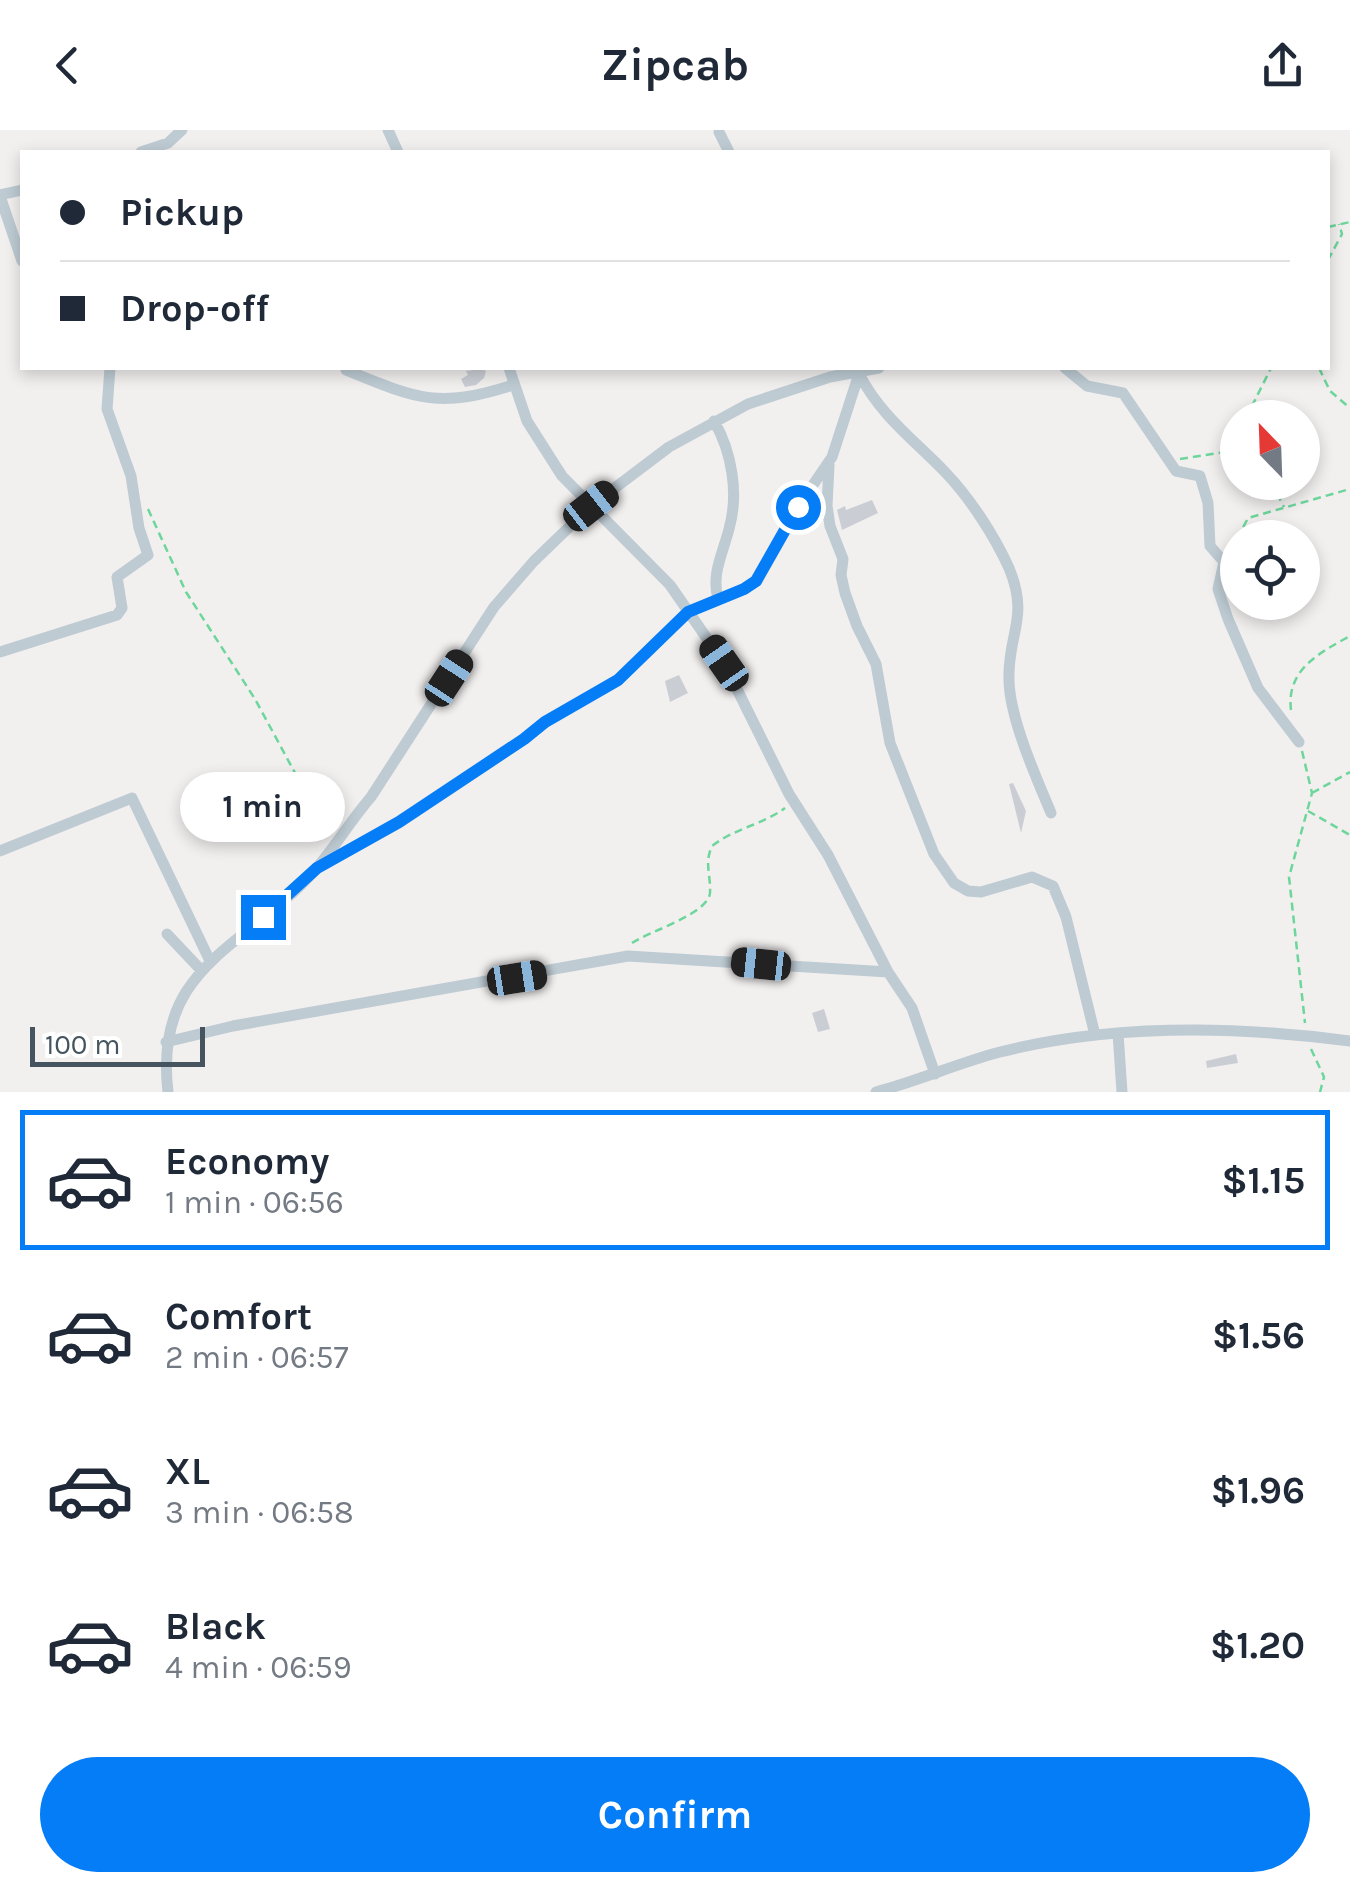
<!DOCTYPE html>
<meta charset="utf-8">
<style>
body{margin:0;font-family:Karla,sans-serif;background:#f2f2f3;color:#1f2937;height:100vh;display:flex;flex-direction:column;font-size:38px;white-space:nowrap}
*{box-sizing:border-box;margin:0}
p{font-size:32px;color:#747a83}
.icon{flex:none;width:55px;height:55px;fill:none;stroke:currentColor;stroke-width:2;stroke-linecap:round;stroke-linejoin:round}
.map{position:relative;height:962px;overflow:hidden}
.details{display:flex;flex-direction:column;background:#fff;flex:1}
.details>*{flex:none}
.top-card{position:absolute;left:20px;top:20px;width:1310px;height:220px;border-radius:0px;box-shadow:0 5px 15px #0003;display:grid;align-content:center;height:220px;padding:0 40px;background:#fff}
.needle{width:65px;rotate:337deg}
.tools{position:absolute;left:1220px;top:270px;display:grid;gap:20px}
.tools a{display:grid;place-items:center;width:100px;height:100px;border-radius:50%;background:#fff;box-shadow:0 5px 15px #0003;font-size:50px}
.scale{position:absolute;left:30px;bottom:25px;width:175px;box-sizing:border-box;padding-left:10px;border:5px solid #45545f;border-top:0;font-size:28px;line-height:35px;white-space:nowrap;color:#45545f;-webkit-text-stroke:8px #fff;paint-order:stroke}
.end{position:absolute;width:45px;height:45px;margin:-22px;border:12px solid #047df6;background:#fff;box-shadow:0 0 0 5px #fff}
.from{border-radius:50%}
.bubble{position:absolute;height:70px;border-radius:35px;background:#fff;box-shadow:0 5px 15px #0003;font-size:32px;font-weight:700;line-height:70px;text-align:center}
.car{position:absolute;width:30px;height:60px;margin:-30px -15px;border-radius:12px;box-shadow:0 0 8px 2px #0007;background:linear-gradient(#222 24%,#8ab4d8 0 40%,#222 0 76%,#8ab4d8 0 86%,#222 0)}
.top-card b{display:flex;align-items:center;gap:35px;height:95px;font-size:38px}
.top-card b+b{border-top:2px solid #e0e1e3}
.top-card i{width:25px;height:25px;background:#1f2937}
ul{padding:18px 0 0;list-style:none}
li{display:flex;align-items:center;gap:30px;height:140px;margin:0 20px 15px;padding:0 20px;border:5px solid transparent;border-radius:0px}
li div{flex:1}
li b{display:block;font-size:38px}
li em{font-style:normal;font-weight:700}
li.on{border-color:#047df6}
li>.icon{width:90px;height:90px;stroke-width:1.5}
.action{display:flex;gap:20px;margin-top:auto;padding:20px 40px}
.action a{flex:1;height:115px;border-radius:60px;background:#047df6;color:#fff;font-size:40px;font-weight:700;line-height:115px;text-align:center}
header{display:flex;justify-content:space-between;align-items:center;height:130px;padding:0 40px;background:#fff;font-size:45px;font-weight:700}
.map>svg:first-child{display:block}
</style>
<header><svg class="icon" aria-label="back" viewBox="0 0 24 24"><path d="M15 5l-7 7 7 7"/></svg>Zipcab<svg class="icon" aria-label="share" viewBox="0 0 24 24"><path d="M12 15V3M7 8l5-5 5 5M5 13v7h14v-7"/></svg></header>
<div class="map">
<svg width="1350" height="962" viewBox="0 0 1350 962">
<rect width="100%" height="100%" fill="#f2efef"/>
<!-- building -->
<path fill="#caced4" d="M482,239L486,241L484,248L476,255L465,257L461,249L468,245L466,241Z
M872,370L878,383L842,400L837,380L845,376L846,380Z
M679,545L688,563L670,572L665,551Z
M1013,653L1026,681L1021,703L1009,654Z
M824,879L830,899L818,902L812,883Z
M1236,924L1238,933L1207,938L1206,931Z"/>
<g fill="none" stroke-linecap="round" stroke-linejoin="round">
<!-- path -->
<path stroke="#6cd69b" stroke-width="2.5" stroke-dasharray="8 5" stroke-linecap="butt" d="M1328,97L1350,92
M1328,130L1342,104L1339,94
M1319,238L1330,261L1350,278
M1246,288L1271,238
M1180,329L1238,320
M1271,352L1284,377
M148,379L186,462L255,569L328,704
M1231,420L1248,388L1350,359
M1291,580C1286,540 1319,523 1350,506
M1302,621L1312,663L1289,747L1305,893
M1312,663L1350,642
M1308,681L1350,705
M632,813C650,801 708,784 710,763C711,745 704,733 712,716C735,698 762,695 785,678
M1311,919L1324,947L1320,962"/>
<!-- minor -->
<path stroke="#becbd3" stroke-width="11" d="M388,0L398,22
M719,2L729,22
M141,22L168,13L182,0
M0,65L22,60
M0,66L22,131
M509,238L527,291L562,346L670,455L724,533L789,664L828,725L888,842L912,878L935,944
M1065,238L1087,256L1123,263L1176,341L1200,346L1208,373L1210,416L1224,432L1218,459L1228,489L1258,558L1299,612
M346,240C417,269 438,279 513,255
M859,244C882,287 912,308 945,342C970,368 994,405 1009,438C1030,489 1007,504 1009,551C1010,589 1036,647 1051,683
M714,291C732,322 739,364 729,399C723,423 711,444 718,469
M829,335L827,376L830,396L843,429L841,445L845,463L857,496L876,534L890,613L934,724L954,753L968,761L981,762L1032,747L1053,756L1066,787L1095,905
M0,522L117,485L122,478L117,447L148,425L139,398L131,346L107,279L110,238
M0,721L132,668L210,831
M321,736L399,693L525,609L545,592L618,550L688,482L745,459L757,451L798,377L832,327L859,244
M167,804L201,840
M1118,903L1122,962
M166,912L233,896L628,826L888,842
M168,962C153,835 245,819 315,740C335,717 351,690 371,667L494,477L534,431L591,376L669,317L748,274L830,247L879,238
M876,962C918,951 958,933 1000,922C1112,894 1236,896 1350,911"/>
</g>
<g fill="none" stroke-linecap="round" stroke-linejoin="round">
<!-- route -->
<path stroke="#047df6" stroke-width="12" d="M263,787L317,738L399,692L524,609L545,592L618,550L688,482L744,459L756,451L798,377"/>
</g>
</svg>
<div class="tools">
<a><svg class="needle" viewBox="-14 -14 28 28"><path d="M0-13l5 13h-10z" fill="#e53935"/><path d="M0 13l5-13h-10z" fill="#747a83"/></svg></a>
<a><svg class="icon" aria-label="locate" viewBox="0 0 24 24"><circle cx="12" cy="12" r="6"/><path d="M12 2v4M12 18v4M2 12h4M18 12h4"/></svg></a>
</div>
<div class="scale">100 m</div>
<i class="end from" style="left:798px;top:377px"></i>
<i class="end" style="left:263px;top:787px"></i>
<div class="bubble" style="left:180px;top:642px;width:165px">1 min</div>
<i class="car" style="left:591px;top:376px;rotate:52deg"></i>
<i class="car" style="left:724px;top:533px;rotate:325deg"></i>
<i class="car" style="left:449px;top:548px;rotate:33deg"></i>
<i class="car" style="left:761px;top:834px;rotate:276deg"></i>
<i class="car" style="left:517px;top:848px;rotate:81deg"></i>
<div class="top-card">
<b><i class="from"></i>Pickup</b>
<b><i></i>Drop-off</b>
</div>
</div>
<section class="details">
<ul>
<li class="on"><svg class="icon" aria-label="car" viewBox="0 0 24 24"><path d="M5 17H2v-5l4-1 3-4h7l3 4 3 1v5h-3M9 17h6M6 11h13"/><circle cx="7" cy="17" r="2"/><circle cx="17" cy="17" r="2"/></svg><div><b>Economy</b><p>1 min · 06:56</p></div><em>$1.15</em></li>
<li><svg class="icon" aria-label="car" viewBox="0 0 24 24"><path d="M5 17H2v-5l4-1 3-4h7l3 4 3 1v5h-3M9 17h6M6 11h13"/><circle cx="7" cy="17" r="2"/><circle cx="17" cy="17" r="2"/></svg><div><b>Comfort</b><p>2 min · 06:57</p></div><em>$1.56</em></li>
<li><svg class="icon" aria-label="car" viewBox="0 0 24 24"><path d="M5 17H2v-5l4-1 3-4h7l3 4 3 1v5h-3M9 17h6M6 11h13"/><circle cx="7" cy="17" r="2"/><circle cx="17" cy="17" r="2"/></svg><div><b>XL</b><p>3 min · 06:58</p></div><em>$1.96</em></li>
<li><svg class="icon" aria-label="car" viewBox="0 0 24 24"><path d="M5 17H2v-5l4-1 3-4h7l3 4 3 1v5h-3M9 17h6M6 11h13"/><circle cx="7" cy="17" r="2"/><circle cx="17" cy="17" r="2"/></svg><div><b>Black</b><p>4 min · 06:59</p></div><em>$1.20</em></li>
</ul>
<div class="action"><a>Confirm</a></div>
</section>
